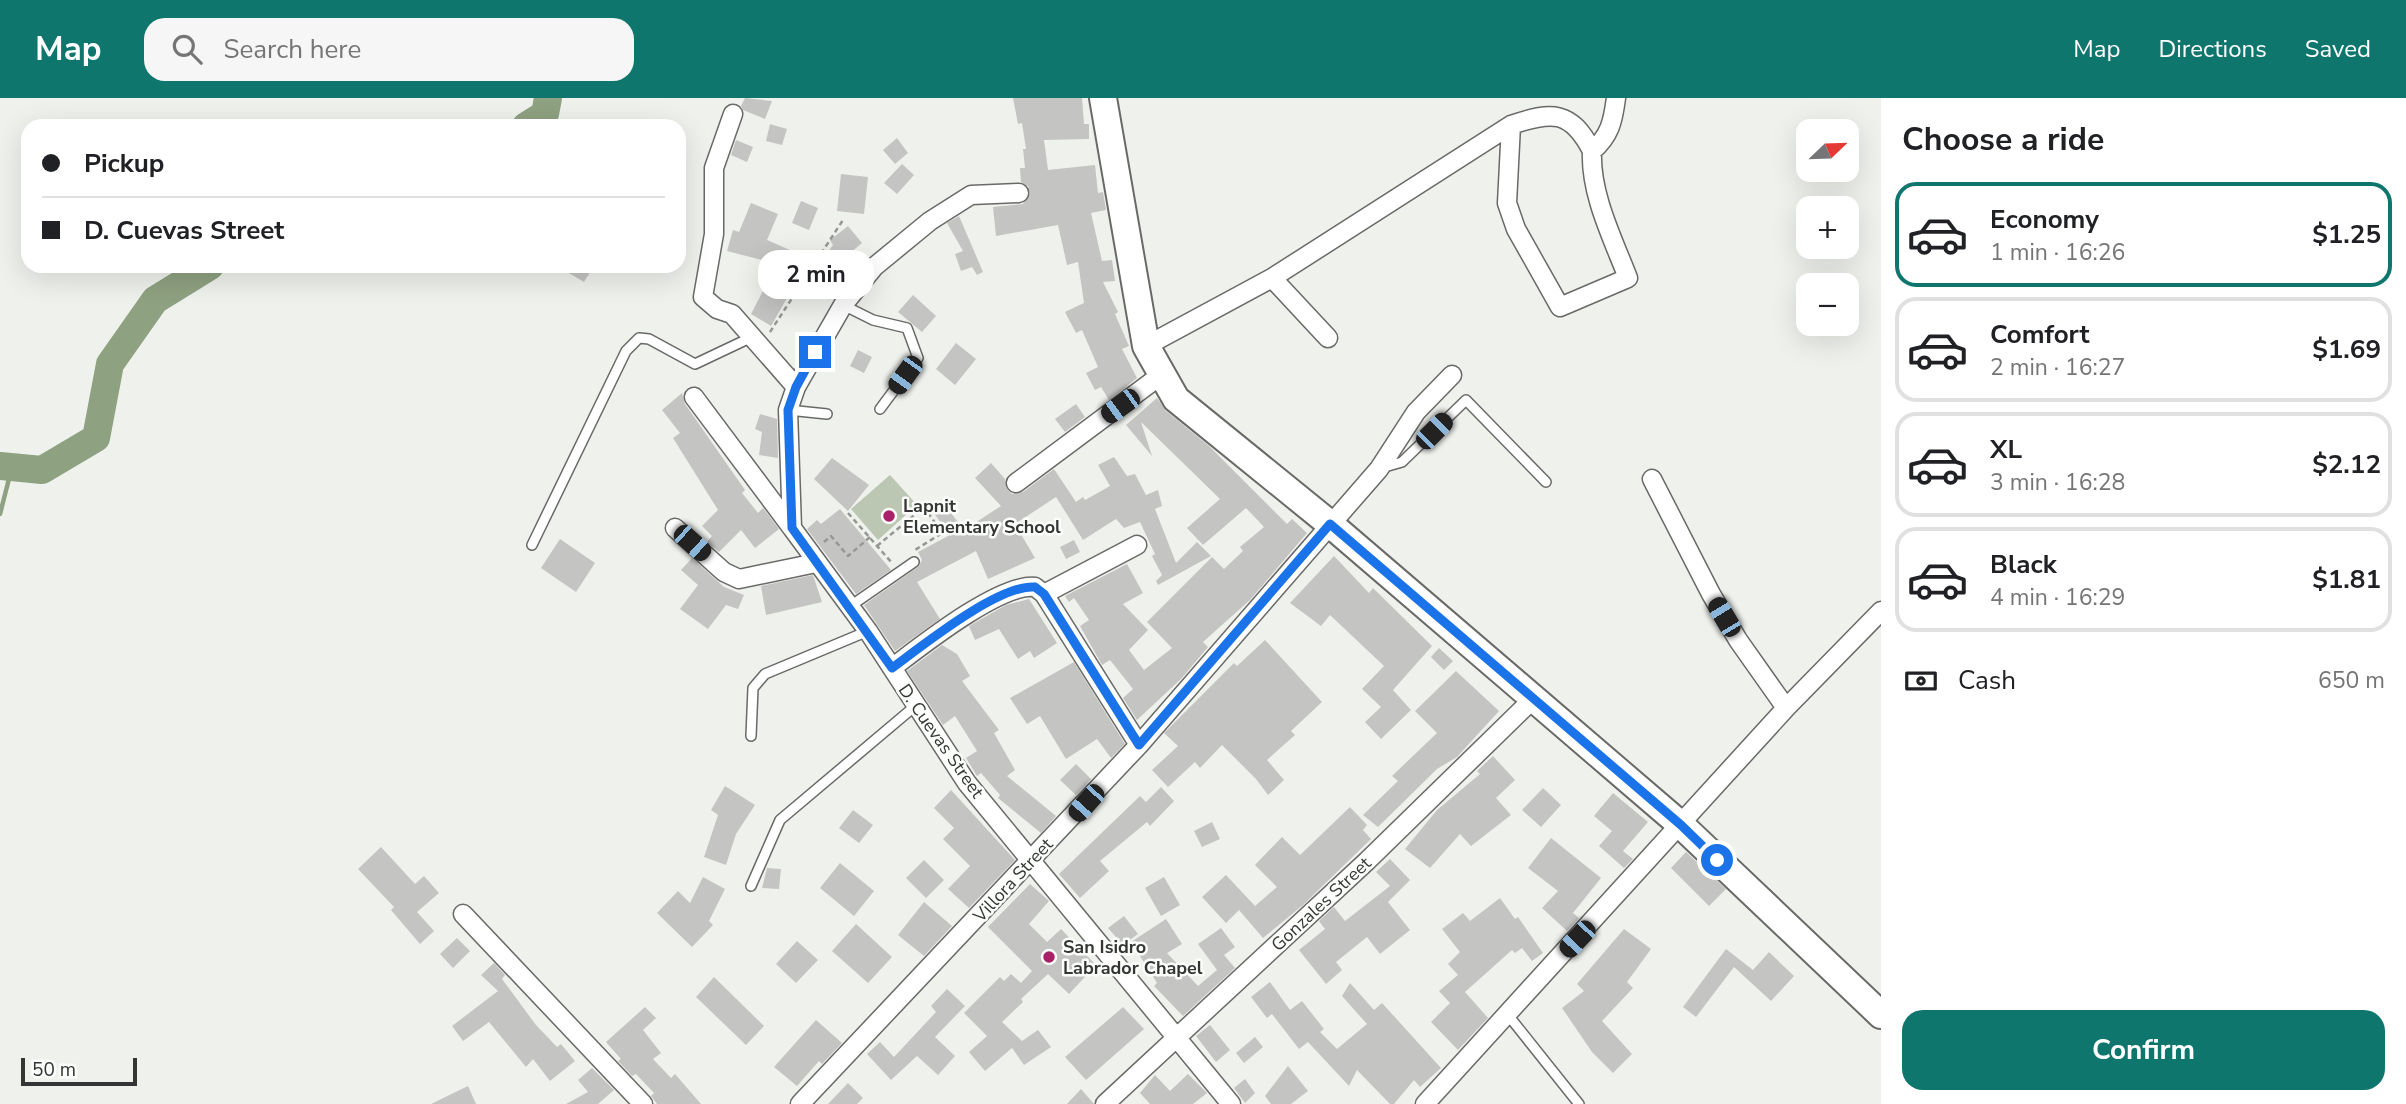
<!DOCTYPE html>
<meta charset="utf-8">
<style>
body{margin:0;font-family:"Nunito Sans",sans-serif;background:#f6f6f6;color:#202124;height:100vh;display:flex;flex-direction:column;font-size:26px;white-space:nowrap}
*{box-sizing:border-box;margin:0}
p{font-size:23px;color:#757577}
.icon{flex:none;width:38px;height:38px;fill:none;stroke:currentColor;stroke-width:2;stroke-linecap:round;stroke-linejoin:round}
.map{position:relative;flex:1;overflow:hidden}
.side{display:flex;flex-direction:column;background:#fff;width:525px}
.side>*{flex:none}
.banner{position:absolute;left:21px;top:21px;width:665px;height:154px;border-radius:21px;box-shadow:0 7px 28px #0002;display:grid;align-content:center;height:154px;padding:0 21px;background:#fff}
.needle{width:46px;rotate:67deg}
.tools{position:absolute;left:1796px;top:21px;display:grid;gap:14px}
.tools a{display:grid;place-items:center;width:63px;height:63px;border-radius:14px;background:#fff;box-shadow:0 7px 28px #0002;font-size:35px}
.scale{position:absolute;left:21px;bottom:18px;width:116px;box-sizing:border-box;padding-left:7px;border:4px solid #343534;border-top:0;font-size:19px;line-height:24px;white-space:nowrap;color:#343534;-webkit-text-stroke:5px #fcfefb;paint-order:stroke}
.end{position:absolute;width:32px;height:32px;margin:-16px;border:9px solid #1a73e8;background:#fff;box-shadow:0 0 0 4px #fff}
.from{border-radius:50%}
.bubble{position:absolute;height:49px;border-radius:21px;background:#fff;box-shadow:0 7px 28px #0002;font-size:23px;font-weight:700;line-height:49px;text-align:center}
.car{position:absolute;width:21px;height:42px;margin:-21px -10px;border-radius:9px;box-shadow:0 0 5px 2px #0007;background:linear-gradient(#222 24%,#8ab4d8 0 40%,#222 0 76%,#8ab4d8 0 86%,#222 0)}
.banner b{display:flex;align-items:center;gap:24px;height:66px;font-size:26px}
.banner b+b{border-top:2px solid #e0e0e0}
.banner i{width:18px;height:18px;background:#202124}
ul{padding:0;list-style:none}
li{display:flex;align-items:center;gap:21px;height:105px;margin:0 14px 10px;padding:0 7px;border:4px solid #e0e0e0;border-radius:21px}
li div{flex:1}
li b{display:block;font-size:26px}
li em{font-style:normal;font-weight:700}
li.selected{border-color:#0f766e}
li>.icon{width:63px;height:63px;stroke-width:1.5}
h2{padding:0 21px;font-size:32px;line-height:84px}
.pay{display:flex;align-items:center;gap:18px;height:77px;padding:0 21px;font-size:26px}
.pay p{margin-inline-start:auto}
.button{display:flex;gap:14px;margin-top:auto;padding:14px 21px}
.button a{flex:1;height:80px;border-radius:21px;background:#0f766e;color:#fff;font-size:28px;font-weight:700;line-height:80px;text-align:center}
header{display:flex;align-items:center;gap:42px;box-sizing:border-box;height:98px;padding:0 35px;background:#0f766e;color:#fff}
header strong{font-size:33px}
nav{display:flex;gap:38px;margin-inline-start:auto;font-size:24px}
.search{width:490px;height:63px;background:#f6f6f6;display:flex;align-items:center;gap:18px;box-sizing:border-box;padding:0 24px;border-radius:21px;color:#757577;font-size:26px}
main{display:flex;flex:1;min-height:0}
.map>svg:first-child{display:block}
</style>
<header>
<strong>Map</strong>
<div class="search"><svg class="icon" aria-label="search" viewBox="0 0 24 24"><circle cx="10" cy="10" r="6"/><path d="M15 15l6 6"/></svg>Search here</div>
<nav><a>Map</a><a>Directions</a><a>Saved</a></nav>
</header>
<main>
<div class="map">
<svg width="1881" height="1006" viewBox="0 0 1881 1006">
<rect width="100%" height="100%" fill="#eff1ed"/>
<!-- green -->
<path fill="#bbc7b2" d="M890,377L917,407L878,442L851,411Z"/>
<g fill="none" stroke-linecap="round" stroke-linejoin="round">
<!-- stream -->
<path stroke="#8ea180" stroke-width="4.5" d="M0,416L12,369"/>
<!-- river -->
<path stroke="#8ea180" stroke-width="28" d="M526,28L545,16L548,0
M0,368L42,372L96,340L110,266L155,202L210,168"/>
</g>
<!-- building -->
<path fill="#c4c5c2" d="M745,0L772,3L765,21L743,12L741,8Z
M1013,0H1082L1084,26H1089V41L1044,42L1048,72L1095,67L1098,95L1103,94L1106,112L1091,115L1102,163L1112,162L1115,183L1103,184L1118,214L1115,216L1129,248L1122,251L1137,280L1109,302L1101,289L1095,292L1086,275L1098,269L1082,232L1076,235L1065,214L1084,205L1078,164L1067,167L1058,127L996,138L993,109L1023,106L1030,95L1028,88L1021,84L1020,70H1025L1023,51H1026L1022,25L1018,26Z
M770,26L787,31L782,47L766,43Z
M897,40L908,55L895,66L883,52Z
M736,42L753,49L747,64L731,57Z
M902,66L914,77L897,96L884,85Z
M841,76L868,79L864,116L837,113Z
M801,103L818,110L809,132L792,125Z
M751,105L778,116L767,142L799,156L792,173L811,157L809,161L819,166L833,147L830,142L848,128L862,145L838,165L843,169L828,192L802,174L771,228L751,216L777,166L727,153L733,132L739,134Z
M959,118L983,174L977,177L972,169L961,173L955,156L963,153L947,125Z
M557,168H594L584,184Z
M913,197L936,218L922,234L898,214Z
M956,245L976,261L955,287L936,271Z
M858,252L872,259L864,275L850,268Z
M682,295L685,306L745,392L742,395L758,415L763,410L779,431L755,450L741,432L719,454L707,444L712,438L702,428L718,412L673,340L680,335L662,312Z
M1157,300L1166,313L1209,348L1287,426L1292,421L1307,435L1250,502L1203,544L1208,549L1182,580L1137,622L1123,600L1133,591L1110,562L1102,567L1080,528L1089,522L1074,500L1069,504L1065,498L1127,466L1143,495L1123,506L1148,532L1129,552L1144,572L1172,550L1147,524L1212,459L1224,471L1243,453L1240,449L1264,429L1246,410L1203,447L1187,430L1220,401L1141,324L1152,358L1126,327Z
M1076,306L1085,319L1065,334L1055,321Z
M760,316L777,321L778,360L759,357L762,334L755,331Z
M1114,359L1127,378L1135,376L1146,397L1158,392L1162,408L1155,411L1176,465L1197,444L1211,458L1158,487L1156,483L1162,477L1152,458L1155,456L1140,424L1124,430L1116,421L1083,442L1056,399L1015,426L1035,460L988,481L976,453L917,484L940,521L895,553L864,507L918,469L922,462L918,454L950,437L930,410L941,402L964,432L1001,408L975,380L991,365L1005,381L1007,391L1012,396L1023,394L1054,371L1076,404L1083,399L1085,402L1110,388L1098,367Z
M832,360L869,387L848,413L814,381Z
M840,411L891,472L856,496L807,431L817,422L821,426Z
M560,441L595,465L576,494L541,470Z
M1074,442L1080,454L1066,461L1060,449Z
M1334,458L1369,495L1373,490L1432,548L1393,592L1411,612L1381,641L1365,624L1381,609L1362,591L1384,568L1330,517L1321,528L1290,505Z
M692,460L724,489L744,497L738,511L726,507L708,531L680,511L698,487L681,472Z
M813,477L822,504L766,517L761,488Z
M1029,501L1057,545L1034,560L1030,553L1018,561L999,531L975,542L969,528L1006,507Z
M1265,542L1322,604L1291,633L1295,637L1267,662L1284,682L1268,697L1256,681L1222,647L1200,670L1195,664L1168,689L1152,672L1178,648L1164,635L1234,565L1237,568Z
M942,547L957,556L970,578L962,583L999,632L994,635L1015,672L1007,678L1056,718L1041,735L998,700L1000,697L981,675L977,678L966,660L977,653L955,618L943,627L907,573Z
M1439,550L1453,563L1444,572L1431,559Z
M1074,564L1125,646L1111,660L1097,641L1066,661L1040,618L1027,626L1010,600Z
M1456,573L1499,613L1457,659L1437,671L1378,729L1363,717L1398,683L1392,678L1437,635L1415,613Z
M1493,658L1515,682L1496,700L1511,717L1471,748L1460,736L1430,770L1405,751L1437,712L1480,676L1477,673Z
M1076,666L1091,681L1076,697L1060,682Z
M725,688L755,707L736,736L726,767L704,759L718,717L711,712Z
M1161,689L1174,703L1150,728L1147,724L1100,763L1109,773L1080,800L1059,776L1140,698L1146,704Z
M1543,690L1561,707L1541,729L1522,712Z
M951,692L1015,762L969,810L948,791L970,768L943,741L954,730L934,710Z
M1613,695L1648,724L1623,753L1633,761L1624,770L1599,748L1612,733L1594,718Z
M1350,709L1367,727L1363,732L1371,741L1303,807L1263,840L1239,812L1226,825L1202,799L1226,777L1255,808L1277,789L1255,767L1282,739L1300,757Z
M853,712L873,727L859,745L839,730Z
M1212,724L1220,741L1202,749L1194,733Z
M1551,740L1601,780L1573,815L1579,820L1567,833L1542,810L1558,793L1528,770Z
M381,749L415,786L424,778L439,795L417,814L434,833L420,846L391,812L394,809L358,771Z
M1686,754L1726,791L1709,808L1671,770Z
M1390,761L1410,782L1388,804L1410,832L1380,856L1367,839L1336,864L1342,872L1326,886L1299,852L1325,831L1319,823L1334,809L1345,823L1390,788L1376,774Z
M924,762L944,782L926,800L906,780Z
M840,765L874,793L854,818L820,790Z
M767,770L781,771L779,791L762,790Z
M703,779L725,791L709,823L713,827L692,849L657,815L678,793L690,805Z
M1164,779L1180,807L1161,818L1145,790Z
M1030,786L1049,803L1029,826L1047,844L1061,831L1096,867L1069,896L1048,876L1021,901L1023,904L1002,924L1022,943L1038,932L1051,949L1024,967L1012,950L985,973L969,954L987,938L964,915L1000,879L1004,883L1011,876L1021,885L1032,873L988,829Z
M1500,800L1515,821L1518,819L1543,855L1532,863L1522,850L1515,855L1512,852L1465,894L1488,920L1458,952L1431,924L1450,905L1439,893L1458,877L1448,866L1460,854L1442,831L1463,815L1470,823Z
M924,804L952,828L924,858L898,837Z
M1124,818L1138,836L1123,847L1108,830Z
M1166,821L1182,846L1167,855L1198,888L1217,872L1198,846L1221,830L1235,849L1224,857L1235,870L1183,918L1154,888L1157,885L1131,844Z
M856,826L892,859L868,885L832,853Z
M1624,831L1651,851L1627,884L1633,890L1602,923L1632,956L1613,975L1592,954L1562,910L1584,893L1577,886Z
M457,840L470,853L453,870L440,856Z
M797,843L818,862L796,885L776,866Z
M1726,851L1753,872L1769,854L1794,878L1771,903L1734,869L1696,919L1683,909Z
M494,865L505,877L502,881L536,927L557,949L561,946L575,963L550,983L533,961L526,969L489,924L463,943L452,928L498,893L481,877Z
M714,879L764,928L746,947L696,899Z
M1270,884L1290,912L1302,903L1324,931L1320,934L1337,951L1367,926L1342,898L1350,885L1374,912L1382,905L1441,970L1420,989L1414,982L1394,1006H1390L1357,972L1349,988L1308,944L1299,951L1272,916L1267,920L1251,899Z
M947,891L965,908L935,939L955,958L938,977L917,958L891,982L867,956L880,944L894,959L936,914L931,908Z
M645,909L656,920L643,932L661,955L653,961L671,980L675,976L701,1006H657L651,998L654,995L636,976L632,978L618,963L621,961L606,944Z
M1123,909L1144,931L1086,982L1065,959Z
M816,922L842,945L822,966L819,963L797,988L774,969Z
M1210,927L1230,952L1216,964L1196,938Z
M1255,939L1263,949L1244,965L1236,955Z
M1288,968L1308,993L1291,1006H1271L1265,998Z
M592,970L614,992L598,1006H566L588,994L578,982Z
M1188,976L1207,995L1193,1006H1150L1140,995L1155,977L1170,993Z
M1245,981L1255,995L1245,1005L1234,990Z
M848,985L863,1000L857,1006H828Z
M468,988L476,1006H431Z
M1081,991L1094,1006H1067Z"/>
<g fill="none" stroke-linecap="round" stroke-linejoin="round">
<!-- lane casing -->
<g stroke="#696a67" stroke-width="12">
<path id="lane" d="M843,207L873,222L907,230L918,260L880,311
M788,312L827,316
M1381,370L1402,364L1466,302L1546,384
M532,447L626,253L639,240L649,241L695,266L752,239
M849,509L914,464
M751,638L753,590L765,576L868,533
M751,788L780,722L914,609
M1508,917L1579,1006"/>
</g>
<!-- street casing -->
<g stroke="#696a67" stroke-width="21">
<path id="street" d="M733,16L714,70V136L703,199L717,211L732,216L796,289
M1511,27L1507,105L1516,131L1560,209L1628,180C1613,141 1590,96 1592,53C1610,38 1613,23 1616,0
M1019,95L971,97L930,123L874,169L843,207L796,289L788,312L792,430L868,533L967,685L1231,1006
M1272,180L1328,240
M1146,248L1272,180L1511,27C1552,13 1571,12 1592,53
M694,299L792,430
M1652,381L1711,496L1738,542L1786,610
M1016,385L1161,277
M675,430L724,474L739,481L816,465
M1044,496L1137,447
M892,570C921,548 1000,485 1035,489L1044,496L1139,647
M463,816L643,1006
M800,1006L1139,647L1379,371L1416,314L1452,277
M1105,1006L1367,763L1532,602
M1425,1006L1786,610L1881,513"/>
</g>
<!-- secondary casing -->
<g stroke="#696a67" stroke-width="30">
<path id="secondary" d="M1103,0L1146,248L1176,301L1330,426L1681,727L1881,917"/>
</g>
<!-- path -->
<path stroke="#959794" stroke-width="2.5" stroke-dasharray="5 3.5" stroke-linecap="butt" d="M770,234L843,122
M848,415L892,465
M824,444L831,438L848,458L870,439
M877,448L924,409L942,435L915,452"/>
<!-- lane -->
<use href="#lane" stroke="#fff" stroke-width="9"/>
<!-- street -->
<use href="#street" stroke="#fff" stroke-width="18"/>
<!-- secondary -->
<use href="#secondary" stroke="#fff" stroke-width="26"/>
</g>
<g fill="none" stroke-linecap="round" stroke-linejoin="round">
<!-- route -->
<path stroke="#1a73e8" stroke-width="9" d="M815,254L796,289L788,312L792,430L892,570C922,548 999,486 1035,489L1044,496L1139,647L1330,426L1681,727L1717,762"/>
</g>
<!-- markers -->
<g fill="#a82169" stroke="#fcfefb" stroke-width="2.5">
<circle cx="889" cy="418" r="7"/>
<circle cx="1049" cy="859" r="7"/>
</g>
<g text-anchor="middle" stroke-width="5" stroke-linejoin="round" paint-order="stroke">
<!-- poi labels -->
<g font-size="18" font-weight="bold" fill="#343534" stroke="#fcfefb" text-anchor="start">
<text x="903" y="414">Lapnit<tspan x="903" dy="21">Elementary School</tspan></text>
<text x="1063" y="855">San Isidro<tspan x="1063" dy="21">Labrador Chapel</tspan></text>
</g>
<!-- street labels -->
<g font-size="18" fill="#343534" stroke="#fcfefb">
<text transform="translate(941 643) rotate(55)" y="6">D. Cuevas Street</text>
<text transform="translate(1013 782) rotate(-47)" y="6">Villora Street</text>
<text transform="translate(1321 806) rotate(-43)" y="6">Gonzales Street</text>
</g>
</g>
</svg>
<div class="tools">
<a><svg class="needle" viewBox="-14 -14 28 28"><path d="M0-13l5 13h-10z" fill="#e53935"/><path d="M0 13l5-13h-10z" fill="#757577"/></svg></a>
<a>+</a>
<a>−</a>
</div>
<div class="scale">50 m</div>
<i class="end from" style="left:1717px;top:762px"></i>
<i class="end" style="left:815px;top:254px"></i>
<div class="bubble" style="left:758px;top:152px;width:116px">2 min</div>
<i class="car" style="left:905px;top:277px;rotate:216deg"></i>
<i class="car" style="left:1120px;top:308px;rotate:234deg"></i>
<i class="car" style="left:1434px;top:333px;rotate:45deg"></i>
<i class="car" style="left:692px;top:445px;rotate:132deg"></i>
<i class="car" style="left:1724px;top:519px;rotate:329deg"></i>
<i class="car" style="left:1086px;top:705px;rotate:222deg"></i>
<i class="car" style="left:1577px;top:841px;rotate:223deg"></i>
<div class="banner">
<b><i class="from"></i>Pickup</b>
<b><i></i>D. Cuevas Street</b>
</div>
</div>
<section class="side">
<h2>Choose a ride</h2>
<ul>
<li class="selected"><svg class="icon" aria-label="car" viewBox="0 0 24 24"><path d="M5 17H2v-5l4-1 3-4h7l3 4 3 1v5h-3M9 17h6M6 11h13"/><circle cx="7" cy="17" r="2"/><circle cx="17" cy="17" r="2"/></svg><div><b>Economy</b><p>1 min · 16:26</p></div><em>$1.25</em></li>
<li><svg class="icon" aria-label="car" viewBox="0 0 24 24"><path d="M5 17H2v-5l4-1 3-4h7l3 4 3 1v5h-3M9 17h6M6 11h13"/><circle cx="7" cy="17" r="2"/><circle cx="17" cy="17" r="2"/></svg><div><b>Comfort</b><p>2 min · 16:27</p></div><em>$1.69</em></li>
<li><svg class="icon" aria-label="car" viewBox="0 0 24 24"><path d="M5 17H2v-5l4-1 3-4h7l3 4 3 1v5h-3M9 17h6M6 11h13"/><circle cx="7" cy="17" r="2"/><circle cx="17" cy="17" r="2"/></svg><div><b>XL</b><p>3 min · 16:28</p></div><em>$2.12</em></li>
<li><svg class="icon" aria-label="car" viewBox="0 0 24 24"><path d="M5 17H2v-5l4-1 3-4h7l3 4 3 1v5h-3M9 17h6M6 11h13"/><circle cx="7" cy="17" r="2"/><circle cx="17" cy="17" r="2"/></svg><div><b>Black</b><p>4 min · 16:29</p></div><em>$1.81</em></li>
</ul>
<div class="pay"><svg class="icon" aria-label="cash" viewBox="0 0 24 24"><path d="M3 7h18v10H3z"/><circle cx="12" cy="12" r="2"/></svg>Cash<p>650 m</p></div>
<div class="button"><a>Confirm</a></div>
</section>
</main>
